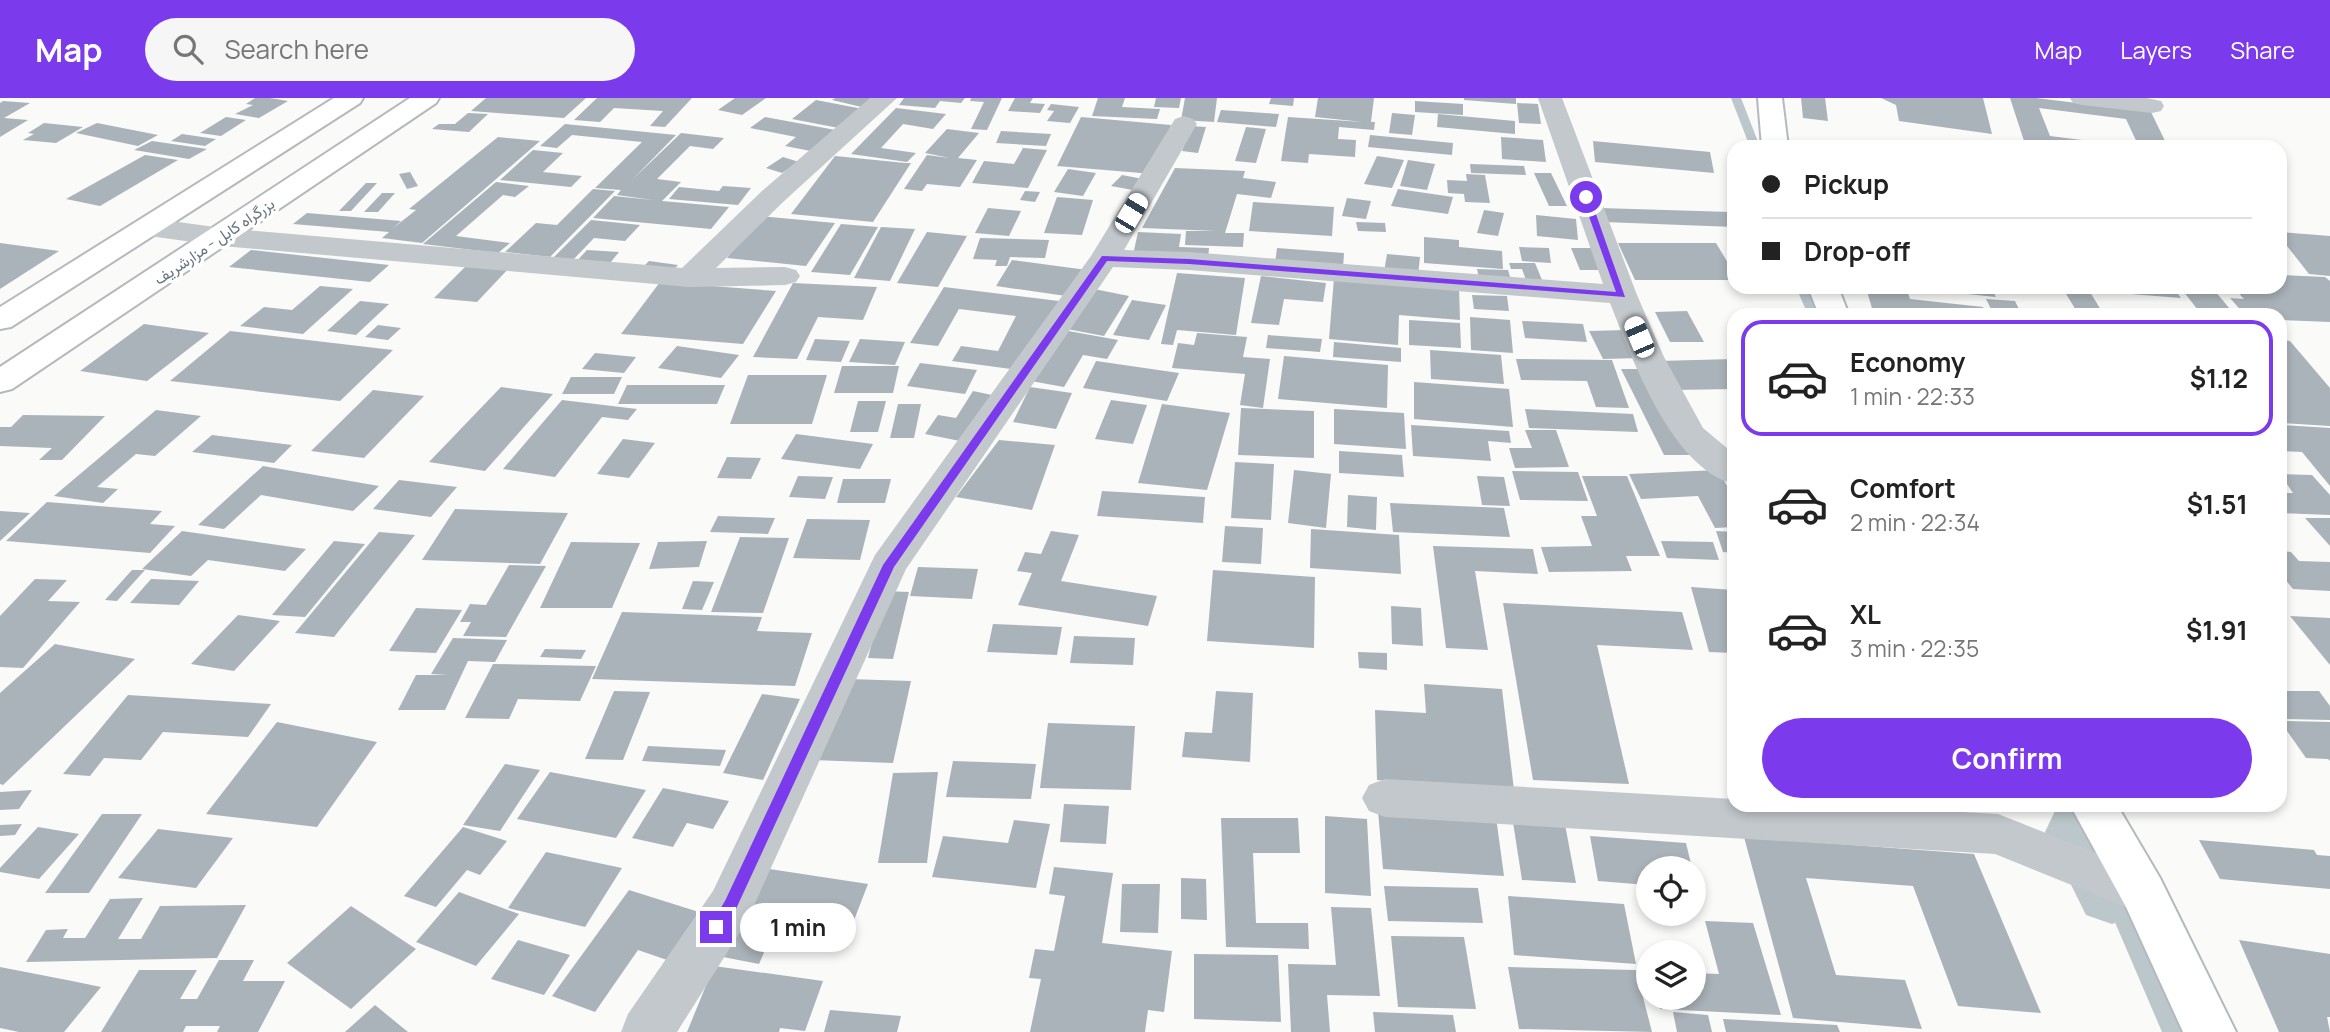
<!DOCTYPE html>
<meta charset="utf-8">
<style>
body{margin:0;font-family:Manrope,Vazirmatn,sans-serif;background:#f6f6f6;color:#222;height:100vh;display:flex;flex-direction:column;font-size:26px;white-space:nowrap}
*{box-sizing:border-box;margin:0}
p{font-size:23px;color:#767676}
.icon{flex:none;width:38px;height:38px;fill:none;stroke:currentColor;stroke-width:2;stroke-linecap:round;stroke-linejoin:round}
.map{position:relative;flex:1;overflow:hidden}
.panel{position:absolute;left:1727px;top:210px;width:560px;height:504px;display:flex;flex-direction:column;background:#fff;border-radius:21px;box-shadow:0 4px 10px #0003}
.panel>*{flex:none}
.banner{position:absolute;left:1727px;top:42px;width:560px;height:154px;border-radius:21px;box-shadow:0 4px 10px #0003;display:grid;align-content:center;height:154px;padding:0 35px;background:#fff}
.controls{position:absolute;left:1636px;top:758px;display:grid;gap:14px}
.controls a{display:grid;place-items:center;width:70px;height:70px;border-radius:50%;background:#fff;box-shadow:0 4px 10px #0003;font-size:35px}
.end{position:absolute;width:32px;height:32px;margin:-16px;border:9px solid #7c3aed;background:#fff;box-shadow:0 0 0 4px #fff}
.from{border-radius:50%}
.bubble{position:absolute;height:49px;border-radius:24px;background:#fff;box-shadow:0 4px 10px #0003;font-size:23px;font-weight:700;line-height:49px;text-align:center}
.car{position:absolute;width:21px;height:42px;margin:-21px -10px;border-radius:9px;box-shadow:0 0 5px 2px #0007;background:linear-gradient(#fff 24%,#345 0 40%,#fff 0 76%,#345 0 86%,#fff 0)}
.banner b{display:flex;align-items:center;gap:24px;height:66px;font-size:26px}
.banner b+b{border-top:2px solid #e0e0e0}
.banner i{width:18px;height:18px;background:#222}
ul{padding:12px 0 0;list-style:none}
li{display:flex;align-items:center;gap:21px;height:116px;margin:0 14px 10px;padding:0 21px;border:4px solid transparent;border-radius:21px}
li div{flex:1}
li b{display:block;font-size:26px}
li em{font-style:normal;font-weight:700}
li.current{border-color:#7c3aed}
li>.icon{width:63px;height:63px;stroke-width:1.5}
.cta{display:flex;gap:14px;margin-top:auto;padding:14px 35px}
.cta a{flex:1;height:80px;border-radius:42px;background:#7c3aed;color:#fff;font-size:28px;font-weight:700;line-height:80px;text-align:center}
header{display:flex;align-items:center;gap:42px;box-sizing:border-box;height:98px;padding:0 35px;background:#7c3aed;color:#fff}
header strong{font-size:33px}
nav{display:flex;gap:38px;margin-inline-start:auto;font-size:24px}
.search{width:490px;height:63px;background:#f6f6f6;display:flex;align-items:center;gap:18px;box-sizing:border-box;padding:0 24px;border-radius:38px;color:#767676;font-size:26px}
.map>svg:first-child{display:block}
</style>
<header>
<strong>Map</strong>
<div class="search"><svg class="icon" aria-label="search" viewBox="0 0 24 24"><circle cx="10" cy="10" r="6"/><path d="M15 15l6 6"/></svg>Search here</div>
<nav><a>Map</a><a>Layers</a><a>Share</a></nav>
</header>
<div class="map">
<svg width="2330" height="934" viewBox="0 0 2330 934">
<rect width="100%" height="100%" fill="#fafaf8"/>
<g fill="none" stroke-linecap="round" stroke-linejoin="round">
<!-- stream -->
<path fill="#bbc7cb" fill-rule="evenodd" d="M1731,0H1741L1760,49H1750Z
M1796,189H1808L1820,217H1808Z
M2057,707H2076L2090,734L2087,740L2080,742L2073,740Z
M2112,785L2119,788L2184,934H2162L2102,794L2105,788Z"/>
<!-- canal -->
<path fill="#bbc7cb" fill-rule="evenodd" d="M2072,707H2088L2105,713L2148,794L2138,817L2112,826L2086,817L2045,734L2055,713Z"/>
</g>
<!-- building -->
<path fill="#aab3b9" d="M255,0H270L288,3L259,20L235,16L253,7L246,6Z
M486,0H586L564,20L471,13Z
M597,0H692L665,29L650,28L663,13L614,10L600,24L574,22Z
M735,0H766L742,17L718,12Z
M835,0H885L870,11L832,2Z
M904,0H965L961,5L940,3L935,10L899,7Z
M971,0H1002L987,32L971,31L984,4L970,3Z
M1015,0H1033L1030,5L1045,6L1040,15L1008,13Z
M1098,0H1125L1122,9L1160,11L1157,21L1092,18Z
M1156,0H1181L1179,10L1154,9Z
M1185,0H1217L1214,24L1181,22Z
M1271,0H1294L1293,8L1269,6Z
M1318,0H1374L1371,24H1375L1374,32L1339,29L1338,41L1356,42L1355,59L1309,56L1308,65L1281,63L1288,19L1363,24L1315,19Z
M1464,0H1516V6L1464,2Z
M1801,0H1825L1828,23L1803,20Z
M1881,0H1983L1992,36L1899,23L1896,7Z
M2010,0H2036L2151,14L2168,49H2139L2126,21L2039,10L2050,38L2114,46L2115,49H2026Z
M816,2L868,12L844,31L792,21Z
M3,3L30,5L4,20L28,22L0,39V5Z
M1415,3L1463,6V17L1415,14Z
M1517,5L1538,6L1541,26L1519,25Z
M1051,6L1079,9L1070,25L1047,23L1054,13L1047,12Z
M896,10L946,16L933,31L903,26L881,50L916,55L907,64L851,56Z
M1221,12L1279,16L1276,29L1217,24Z
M468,15L488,16L469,34L432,31L439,26H455Z
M1392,15L1415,17L1412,37L1389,35Z
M1438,16L1515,23V36L1437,29Z
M226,19L246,22L221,38L200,35Z
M765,19L841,33L816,54L785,48L796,39L750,30Z
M1081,19L1171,27L1153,76L1057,68Z
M44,25L83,29L56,45L23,42L34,36L28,35Z
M97,25L158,37L138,48L76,35Z
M565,26L676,37L633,81L681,35L724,40L713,51L690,48L657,81L681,84L662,103L729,109L711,131L593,120L614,98L653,102L617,97L621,92L595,90L642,44L572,37L557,50L540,48Z
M1191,28L1206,29L1198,55L1182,53Z
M1246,29L1266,31L1256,65L1235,63Z
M947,31L979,35L958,60L977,62L960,89L927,86L922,93L904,91L927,57L950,60L925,55Z
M1001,33L1051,36L1046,48L996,45Z
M182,36L216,41L205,48L171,43Z
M1370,37L1453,45L1452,57L1368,49Z
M498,39L540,43L422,145L382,140L389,134L293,126L307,115L401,123L392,131L416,112L409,111Z
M1501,39L1543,42L1546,64L1502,61Z
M152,43L207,51L189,61L134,52Z
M1593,43L1710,54L1714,75L1595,64Z
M1023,50L1047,52L1028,90L972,85L984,63L1014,66Z
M533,52L563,55L543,74L582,78L571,89L500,82Z
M145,57L178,62L100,108L66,101Z
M835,58L905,65H911L873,124L791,116Z
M1377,58L1404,62L1392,90L1364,86Z
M783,59L799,64L782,75L766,70Z
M1408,62L1435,66L1427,92L1400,88Z
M1470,66L1524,68L1526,77L1471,75Z
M1175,70L1245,73L1243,80L1276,84L1271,100L1237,96L1225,135H1244L1243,149L1185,147L1186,133H1216L1142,130Z
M1068,71L1096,75L1083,98L1054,94Z
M410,74L418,88L407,91L399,76Z
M1534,75H1551L1567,108H1549Z
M1466,76L1485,77L1490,105L1465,104L1464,96L1448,95L1447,82L1467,83Z
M1122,77L1143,81L1133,92L1111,88Z
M496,84L529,88L515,99L503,97L456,138L510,145L498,155L423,146Z
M366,85H377L351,113H339Z
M723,88L751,90L738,107L669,101L679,89L719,93Z
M593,91L615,93L550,159L505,154L536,125L557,127Z
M1398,91L1453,99L1448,116L1391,108Z
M1025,93L1040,94L1035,104L1020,102Z
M382,95H395L378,114H364Z
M1057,99L1093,102L1082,137L1044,135Z
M1347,100L1371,103L1366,121L1342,118Z
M1253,104L1334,109L1332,138L1249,133Z
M988,110L1021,113L1009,138L975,135Z
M1600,110L1731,114L1734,129L1604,124Z
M1484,112L1504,115L1498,138L1477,135Z
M1536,117L1576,121L1578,142L1537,138Z
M759,118L835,125L806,168L727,160Z
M591,122L640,127L625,143L594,140L572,163L552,161Z
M1356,124L1385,125L1386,134L1358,133Z
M841,126L878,129L850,177L811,174Z
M881,129L915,131L890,183L854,180Z
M927,134L967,138L938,189L897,185Z
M1138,134L1181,136L1179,149L1209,150L1208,161L1133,157Z
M2280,134L2330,138V178L2309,176L2280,139Z
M1424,139L1459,142V149L1502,153L1503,171L1424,165Z
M980,140L1049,142L1045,160L1010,159L1007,168H995L997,162L973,161Z
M0,145L59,153L0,191Z
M1618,145H1716L1734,175V182H1635Z
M1519,149L1549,150L1551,165L1522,163Z
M1277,150L1344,155L1343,171L1275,166Z
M1571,150H1593L1603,172H1580Z
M251,152L389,167L370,184L229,169Z
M587,152L619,154L606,170L573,167Z
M1387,156L1420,159L1418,177L1384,174Z
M1012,162L1087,172L1073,199L996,188Z
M649,163L678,167L669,176L640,172Z
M469,165L511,168L477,204L434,200Z
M1509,165H1535L1542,182H1526L1522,171H1511Z
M1477,171L1508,172L1511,182L1479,181Z
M1177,175L1245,180L1236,237L1177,232L1173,247L1161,246Z
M2280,177L2325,179L2330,183V224L2280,222V217H2245L2230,200L2244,201L2233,189H2280Z
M1261,178L1326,185L1323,204L1284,201L1279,227L1251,225Z
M1334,180L1459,189L1460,222L1399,217L1398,247L1329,241Z
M660,184L776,193L743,246L621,236Z
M793,185L877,189L863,222L818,219L797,261L753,259Z
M320,188L353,191L303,236L240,228L264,209L292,212Z
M944,189L1059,203L1026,273L952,263L961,248L998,253L1016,218L959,211L938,248L910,245Z
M1870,189H1906L1910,201L1983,209L1986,217H1874L1866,190Z
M1963,189H1991L1996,199L1967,196Z
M2114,189H2173L2181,200L2118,195Z
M2180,189H2225L2229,193H2215L2235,217L2201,216Z
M1094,191L1129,198L1104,238L1067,231Z
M2063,191L2090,194L2104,217H2079Z
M1472,197L1507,198L1509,213L1474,211Z
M1986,201L2015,203L2022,217H1994Z
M1132,202L1166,207L1149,242L1113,237Z
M360,203L389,206L356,237L327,233Z
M1687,213L1704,244H1670L1655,214Z
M1470,219L1510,222L1513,255L1471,252Z
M1409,222L1460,225L1461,250L1409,247Z
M1522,223L1583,226L1587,244L1525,240Z
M144,226L209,235L147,283L80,273Z
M378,227L401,230L388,242L365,239Z
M1063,232L1118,242L1107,261L1083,257L1064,289L1031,283Z
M1627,232L1641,260L1603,261L1589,233Z
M230,233L393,252L340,303L170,283Z
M1197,235L1247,239L1243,259L1270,261L1263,310L1240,307L1245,276L1172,270L1178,245L1194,247Z
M1268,237L1322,241L1320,254L1266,250Z
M815,241L850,243L841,264L806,262Z
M860,241L905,244L895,267L849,264Z
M2280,242L2290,243L2330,290V328L2280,325Z
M1334,244L1401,250V264L1333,259Z
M677,248L739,257L721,280L658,270Z
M1430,252L1501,257L1504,286L1431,281Z
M595,255L636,259L624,275L582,271Z
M1284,258L1388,267L1387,310L1278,301Z
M1516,261L1612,262L1629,310L1596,309L1587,283L1521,282Z
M1734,261V291L1673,292L1658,263Z
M1096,263L1179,275L1167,303L1083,290Z
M920,265L977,272L965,296L907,288Z
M842,268H899L893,295H834Z
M1621,271H1645L1690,357H1664Z
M748,277H827L812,326H730Z
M571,279H622L614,296H562Z
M1414,284L1509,291L1513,329L1414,321Z
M627,287H725L717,306H618Z
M501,289L553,296L485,373L429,364Z
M1030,289L1072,295L1056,331L1013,324Z
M373,292L424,298L364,360L311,353Z
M973,293L992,297L965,344L925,336L938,317L956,320Z
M562,302L637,311L628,322L602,319L555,379L503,371Z
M1111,302L1147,307L1133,346L1095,341Z
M858,303H886L878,334H850Z
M898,306H921L914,340H890Z
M1162,306L1230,315L1207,392L1138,385Z
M1241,310L1314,313V360L1238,357Z
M1334,311L1404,315L1406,351L1334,346Z
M1525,311L1633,316L1638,334L1529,330Z
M156,312L201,318L155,358L136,356L97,389L118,391L103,405L54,398Z
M23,317L105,318L62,362H39L52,350L0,348V329H11Z
M1411,327L1509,333L1511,345L1488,343L1491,363L1413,358Z
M2280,327L2330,330V388L2302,354L2280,353Z
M1525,332H1556L1569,369L1515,370L1509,350H1532Z
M796,336L873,346L860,371L781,361Z
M212,337L292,347L274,365L192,354Z
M623,341L655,345L629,380L597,376Z
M999,342L1055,347L1032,412L956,399Z
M1339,353L1402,357L1404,379L1339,375Z
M727,359L761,360L751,381L717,380Z
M1235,364L1274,366L1271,422L1231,420Z
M263,368L379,388L353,413L261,397L224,431L198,427Z
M1294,372L1331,376L1326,430L1288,425Z
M1718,372L1734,400V429L1715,430L1698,398L1641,401L1629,376Z
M1512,373L1578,374L1588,403L1520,402Z
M2280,376L2312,377L2330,397V417L2280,415V395H2293Z
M798,378L833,379L825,401L789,399Z
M1477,378L1504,379L1510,408L1482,407Z
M1582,378H1627L1660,458H1626L1632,473L1549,474L1541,449L1592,448L1581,418H1597Z
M843,381H891L885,405H837Z
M399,382L457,389L431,419L373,411Z
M1102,393L1205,399L1203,425L1097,418Z
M1348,397L1377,399L1376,432L1347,429Z
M47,404L162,413L150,426L175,428L150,455L6,443Z
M1390,405L1504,410L1510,439L1393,434Z
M455,411L568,415L540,466L422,462Z
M0,413L30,415L0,443Z
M718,418L775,420L768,436L710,434Z
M2305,420H2330V448Z
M807,421L870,422L860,462L793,460Z
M1225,428L1263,430L1261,466L1222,464Z
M1311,431L1399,437L1401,476L1310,470Z
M182,433L306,451L285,473L208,462L191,478L142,471Z
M1051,433L1079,437L1061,483L1157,498L1148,528L1018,507L1032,475L1017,473L1025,454L1041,456Z
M1716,433L1734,434V455L1723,454Z
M379,434L415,437L334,539L295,535Z
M740,439L789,440L763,515L711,514Z
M334,443L365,446L305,519L272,517Z
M707,443L699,469L649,471L658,444Z
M1661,443L1713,444L1719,462L1667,460Z
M571,444L640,445L612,510H540Z
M1433,448L1533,451L1538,476L1475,473L1488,552L1446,550Z
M2280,453L2291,454L2299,463L2330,464V493L2293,491L2280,475Z
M509,467L546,468L506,539L463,538L471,524H460L470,506L486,507Z
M918,469L978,471L972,501L910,498Z
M132,472H145L117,503L105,502Z
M1213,472L1315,479L1314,550L1207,543Z
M35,481L67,482L48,503L80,504L23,570L0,569V518Z
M151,481L199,483L179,507L130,505Z
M693,483L714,484L702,512L682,511Z
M1691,489L1734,492V555L1709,554Z
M885,493L909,494L893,561L868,560Z
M1503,505L1682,514L1693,552L1597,547L1629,686L1533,682Z
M1391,508L1421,510L1423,548L1392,546Z
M416,510L462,512L436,555L389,553Z
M622,514L762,519L757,533L812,535L795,588L592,581Z
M238,517L280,523L234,573L191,566Z
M2290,518L2330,520V567Z
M993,526L1062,529L1057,557L987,554Z
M1074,538L1135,540L1133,567L1070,565Z
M453,540L507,542L495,564L468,563L445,612H398L416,577H448L431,576Z
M55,546L135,561L3,687L0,686V595Z
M545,551L586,552L581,561L540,559Z
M1358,554L1387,555V572L1359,570Z
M493,566L596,568L580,603L518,601L509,621L465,620Z
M848,581L911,583L893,665L813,662Z
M1424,586L1502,591L1514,692L1377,682L1375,612L1426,615Z
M2280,587L2284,593H2319L2330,608V622L2280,621Z
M614,593L650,594L623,662L585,661Z
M1216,593L1253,595L1250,664L1182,659L1185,634L1212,635Z
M762,596L800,601L763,682L723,675Z
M128,597L271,606L248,639L163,634L141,662L104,660L90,678L63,676Z
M2280,623L2330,624V663L2328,661L2306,660Z
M277,624L377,644L317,729L206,716Z
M1048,625L1135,628L1131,692L1040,690Z
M648,648L726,652L720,668L642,663Z
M953,663L1036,666L1031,701L946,699Z
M505,666L540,672L500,733L463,727Z
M550,674L646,692L616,740L517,721Z
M938,674L927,765H878L893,675Z
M663,690L729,703L713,731L687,725L673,749L632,740Z
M32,692L19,711L0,712V694Z
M1064,706L1109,708L1106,746L1060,744Z
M1378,713L1496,719L1504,778L1383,771Z
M102,716H142L89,795H45Z
M1325,718L1367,721L1371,798L1325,795Z
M1512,718L1564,721L1576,785L1522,782Z
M1221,720H1298L1300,755H1253L1256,825H1308L1309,851L1226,849Z
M1014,722L1050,726L1036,790L932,779L943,738L1008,745Z
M22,726L15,737L0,738V727Z
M38,729L79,736L39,781L0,774V770Z
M463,729L507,743L480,777L467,772L436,809L404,798Z
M158,731L233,740L196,790L118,780Z
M1590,738L1686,745L1692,770H1648V787L1598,783Z
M1744,739L1974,756L2041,915L1958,908L1913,788L1806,780L1836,877L1905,882L1922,931L1793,920Z
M2199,742L2314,752L2317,757L2330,758V791L2220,781Z
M546,754L622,770L585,829L508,810Z
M1054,769L1113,775L1102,845L1172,853L1164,914L1148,912L1145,934H1030L1041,881L1029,880L1035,851L1054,853L1065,798L1049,796Z
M763,770L868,786L844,848L772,836L759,866L723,859Z
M1181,780L1206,781L1207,822L1181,821Z
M1122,786H1160L1158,835L1120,834Z
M1384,788L1478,790L1483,825L1388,823Z
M629,792L702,815L670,863L638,852L595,914L552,898Z
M459,794L519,816L476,868L416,844Z
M1508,798L1624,806L1636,866L1514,857Z
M143,800L118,841H141L160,808L246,807L217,860L26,864L46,832L68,831L63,840H85L110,801Z
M351,808L416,851L351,911L287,865Z
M1331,809L1371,810L1380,898L1327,897L1330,934H1291L1288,866L1336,867Z
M1705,823L1753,825L1781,917L1660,911L1658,900H1694V875L1719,876Z
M1391,838L1464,839L1476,911L1398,909Z
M518,842L570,857L544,897L491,881Z
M2239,842L2330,856V919H2327L2330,934H2279Z
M1194,856L1278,857L1281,924L1194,921Z
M219,862H254L243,883H285L258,934H217L220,928H186L183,934H101L139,872H197L180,901H197Z
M714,868L823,883L805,933L780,930L779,934H687Z
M0,869L72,883L101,889L64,934H19L0,930Z
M1508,869L1636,872L1652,934L1519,931Z
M375,907L408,934H345Z
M830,912L901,918L897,934H824Z
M1373,914L1453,917L1456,934H1375Z
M1673,914L1708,917L1712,934H1677Z
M1723,921L1837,927L1840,934H1726Z"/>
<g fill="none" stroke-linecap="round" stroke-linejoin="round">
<!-- secondary casing -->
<g stroke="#b3babf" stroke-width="4">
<path id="secondary" d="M1758,0H1782L1788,49H1762Z
M1808,189H1838L1849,217H1819Z
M2070,707H2117L2160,780L2236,934H2183L2126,809Z"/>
</g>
<!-- highway casing -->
<g stroke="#b4b9bd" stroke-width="4">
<path id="highway" d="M334,0H363L360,5L11,229L0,231V209Z
M410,0H439L436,5L12,291L0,294V269Z"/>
</g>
<!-- street -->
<path fill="#c3c8cc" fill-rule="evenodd" d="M870,0H897L782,105L716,170L785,169L796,172L800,178L796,184L785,187L689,189L222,148L149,138L139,135L135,129L139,123L149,120L222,130L682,170L762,93Z
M1538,0H1562L1637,197L1664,259L1703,330L1734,356V386C1671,370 1632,260 1610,205L1189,172L1113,169L906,471L747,823L677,934H621L628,916L713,793L875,457L1091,158L1175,21L1184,18L1193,21L1197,26L1124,152L1189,154L1603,186Z
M2070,0H2147L2161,3L2164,8L2161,13L2152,15L2082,7L2073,5Z
M1385,681L1734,701V707H1839L1998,716L2160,780L2167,795L2160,810L2143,816L1995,756L1385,719L1369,713L1362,700L1369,687Z"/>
<!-- secondary -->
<use href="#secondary" fill="#fff" fill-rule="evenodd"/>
<!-- highway -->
<use href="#highway" fill="#fff" fill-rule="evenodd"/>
</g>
<!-- route -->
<path fill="#7c3aed" d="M1586,96L1590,99L1625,199L1189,166L1107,163L894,469L735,813L721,834H711L709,829L725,803L883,467L1102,158L1189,161L1616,194L1582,99Z"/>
<g text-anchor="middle" stroke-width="7" stroke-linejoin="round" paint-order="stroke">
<!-- far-street labels -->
<g font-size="16" fill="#657683" stroke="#fff">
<text transform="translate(214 143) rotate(-34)" y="6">بزرگراه کابل - مزارشریف</text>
</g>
</g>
</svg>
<div class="controls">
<a><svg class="icon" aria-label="locate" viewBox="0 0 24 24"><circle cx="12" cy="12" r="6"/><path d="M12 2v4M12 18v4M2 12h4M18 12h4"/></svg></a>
<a><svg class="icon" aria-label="layers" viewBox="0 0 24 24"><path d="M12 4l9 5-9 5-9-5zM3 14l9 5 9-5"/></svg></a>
</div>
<i class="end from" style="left:1586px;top:99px"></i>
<i class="end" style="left:716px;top:829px"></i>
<div class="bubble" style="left:740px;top:805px;width:116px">1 min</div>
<i class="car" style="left:1131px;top:115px;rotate:31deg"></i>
<i class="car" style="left:1639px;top:239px;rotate:337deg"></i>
<div class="banner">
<b><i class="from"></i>Pickup</b>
<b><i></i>Drop-off</b>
</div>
<section class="panel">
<ul>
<li class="current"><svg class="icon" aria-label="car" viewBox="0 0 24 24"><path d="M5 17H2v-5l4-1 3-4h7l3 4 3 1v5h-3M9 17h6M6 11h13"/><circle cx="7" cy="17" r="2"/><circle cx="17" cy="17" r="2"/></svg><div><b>Economy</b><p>1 min · 22:33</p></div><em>$1.12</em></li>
<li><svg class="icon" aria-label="car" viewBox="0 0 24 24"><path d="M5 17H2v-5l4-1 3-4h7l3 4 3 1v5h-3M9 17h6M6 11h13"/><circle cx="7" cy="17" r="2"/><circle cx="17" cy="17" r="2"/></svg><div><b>Comfort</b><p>2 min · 22:34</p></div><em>$1.51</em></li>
<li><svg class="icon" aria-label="car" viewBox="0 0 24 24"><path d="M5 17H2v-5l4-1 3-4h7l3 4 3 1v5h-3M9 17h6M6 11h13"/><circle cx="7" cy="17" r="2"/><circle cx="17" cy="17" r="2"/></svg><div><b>XL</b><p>3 min · 22:35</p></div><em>$1.91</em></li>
</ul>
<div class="cta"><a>Confirm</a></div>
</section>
</div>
